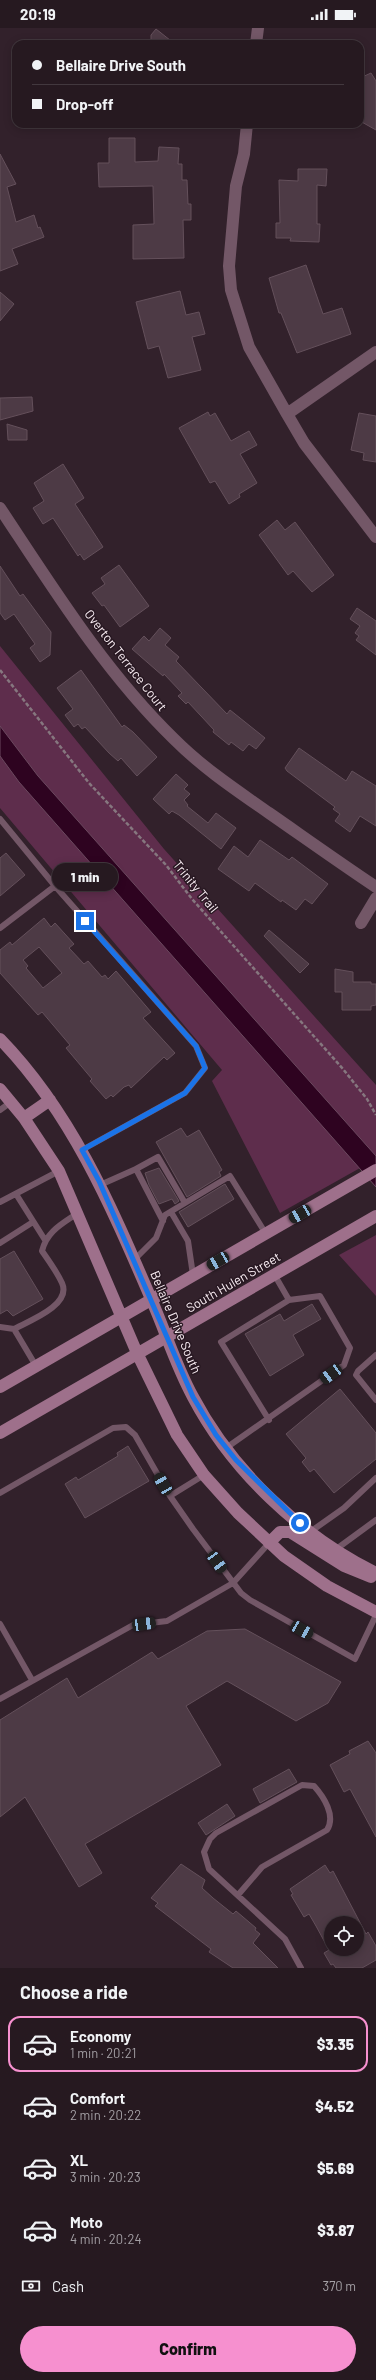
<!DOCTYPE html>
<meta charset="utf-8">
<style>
body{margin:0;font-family:Barlow,sans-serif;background:#32262d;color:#f1f3f6;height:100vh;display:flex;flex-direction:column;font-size:15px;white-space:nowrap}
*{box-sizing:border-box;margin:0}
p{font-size:13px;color:#a4a0a5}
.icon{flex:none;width:22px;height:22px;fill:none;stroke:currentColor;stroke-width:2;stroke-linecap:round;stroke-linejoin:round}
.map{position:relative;height:1940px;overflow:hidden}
.side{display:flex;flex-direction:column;background:#261920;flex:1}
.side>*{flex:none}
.hud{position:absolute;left:12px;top:12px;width:352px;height:88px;border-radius:12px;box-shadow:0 2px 10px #0003,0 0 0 1px #42383e;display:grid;align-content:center;height:88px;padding:0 20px;background:#261920}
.controls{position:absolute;left:324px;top:1888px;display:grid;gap:8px}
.controls a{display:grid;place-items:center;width:40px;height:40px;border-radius:50%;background:#261920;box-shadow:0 2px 10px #0003,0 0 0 1px #42383e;font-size:20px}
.end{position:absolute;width:18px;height:18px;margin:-9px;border:5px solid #1a73e8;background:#fff;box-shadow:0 0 0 2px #fff}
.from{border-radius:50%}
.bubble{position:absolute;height:28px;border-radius:14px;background:#261920;box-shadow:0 2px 10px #0003,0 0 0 1px #42383e;font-size:13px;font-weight:800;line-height:28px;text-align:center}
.car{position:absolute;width:12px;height:24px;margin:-12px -6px;border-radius:5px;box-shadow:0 0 3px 1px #0007;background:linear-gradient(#222 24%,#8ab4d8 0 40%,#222 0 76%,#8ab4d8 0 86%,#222 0)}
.hud b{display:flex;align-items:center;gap:14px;height:38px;font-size:15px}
.hud b+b{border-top:1px solid #42383e}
.hud i{width:10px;height:10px;background:#f1f3f6}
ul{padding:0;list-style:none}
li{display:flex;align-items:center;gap:12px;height:56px;margin:0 8px 6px;padding:0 12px;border:2px solid transparent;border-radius:12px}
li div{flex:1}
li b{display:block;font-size:15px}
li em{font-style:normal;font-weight:800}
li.current{border-color:#f690cf}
li>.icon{width:36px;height:36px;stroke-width:1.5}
h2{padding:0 20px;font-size:18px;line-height:48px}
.pay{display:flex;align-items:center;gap:10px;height:44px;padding:0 20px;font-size:15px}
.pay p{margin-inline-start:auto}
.action{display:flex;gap:8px;margin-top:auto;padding:8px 20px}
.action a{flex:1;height:46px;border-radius:24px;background:#f690cf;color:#111;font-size:16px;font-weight:800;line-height:46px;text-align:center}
.status{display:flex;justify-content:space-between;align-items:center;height:28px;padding:0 20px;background:#261920;direction:ltr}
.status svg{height:11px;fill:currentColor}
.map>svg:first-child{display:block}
</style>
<div class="status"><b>20:19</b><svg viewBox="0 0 49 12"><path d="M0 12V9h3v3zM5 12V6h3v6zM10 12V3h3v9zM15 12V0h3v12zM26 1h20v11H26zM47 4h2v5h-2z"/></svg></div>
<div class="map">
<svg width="376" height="1940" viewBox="0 0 376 1940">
<rect width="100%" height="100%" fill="#32212b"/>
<!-- green -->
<path fill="#5e2d4c" d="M0,618L164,821L376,1057V1131L280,1185L212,1053L222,1042L0,780Z
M376,1207V1268L339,1227Z"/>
<!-- water -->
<path fill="#2e0320" stroke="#6b495f" d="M0,698L38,748L376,1128V1159L19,754L0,728Z"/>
<!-- building -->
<path fill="#4d3a45" stroke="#64505b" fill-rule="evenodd" d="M156,1L175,16H151V7Z
M371,45L376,53V102L360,93V50Z
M109,110H135V134L158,133L159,119L179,120L178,136H182V152H187L188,176H191V192H183L184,230L133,231V197L154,196L153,158L99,159L98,135H109Z
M0,126L16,156L7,159L16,194L34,187L38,200L40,199L44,209L12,221L18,236L0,243Z
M298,141H327L326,158L317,157V196H320L319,214L290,213L291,210H276V195H280L279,152L298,153Z
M306,237L323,286L342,280L351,306L297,325L281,285H279L269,250Z
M180,263L186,287L199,284L205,306L192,309L201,342L168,350L159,318L148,321L136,274Z
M0,264L14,276L0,293Z
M32,369L33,383L0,392V370Z
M208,384L210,388L215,385L231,413L249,403L257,417L240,426L257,455L239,466L240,469L229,476L215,453L210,455L179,400Z
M359,385L376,388V434L363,432L364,425L351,422Z
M7,396L27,402V412H8Z
M63,436L84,470L75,476L103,519L84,532L80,526L78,528L53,490L43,496L33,480L44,473L34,455Z
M277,492L285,502L295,494L334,547L312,564L293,543L288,547L259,507Z
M119,537L149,578L120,599L104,577L102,578L92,565L105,556L101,550Z
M0,538L20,568L23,566L51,604L50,627L40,634L30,620L35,616L14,586L5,592L0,585Z
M357,580L376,593V627L356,612L359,608L355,605L360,598L350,591Z
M160,600L171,610L165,617L179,629L176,633L227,686L230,682L265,710L256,721L249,716L243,723L231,714L229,717L213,704L214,702L188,674L186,676L178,668L182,665L164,646L163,648L132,621L144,608L149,613Z
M81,642L122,699L124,697L133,704L157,729L137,748L121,730L118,733L109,725L85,699L82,701L78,696L74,699L65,687L73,681L57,660Z
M299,720L346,753L352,743L376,758V798L360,788L350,804L335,793L340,786L333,781L335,779L287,743L285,740Z
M176,746L188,757L184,761L190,766L184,772L188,777L187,778L208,795L216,785L236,800L221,821L179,787L172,783L169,786L153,771Z
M260,812L289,832L292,829L328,856L312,876L305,871L296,882L282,872L281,874L255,855L249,863L218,841L234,818L248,829Z
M6,825L25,847L0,868V830Z
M44,890L51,899L55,895L74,916L69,920L84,936L88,933L102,949L105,947L108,951L116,943L151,984L143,990L175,1025L167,1032L164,1029L131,1060L129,1057L124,1059L113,1069L111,1067L106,1071L90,1053L92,1051L66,1020L70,1017L42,984L38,987L0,945V922L10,914L12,917ZM39,919L62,945L43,960L26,940L28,938L23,932Z
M269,902L309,936L300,945L264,908Z
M335,941L353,944V954H371V956H376V977L371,978V982H342V964H335Z
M181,1100L187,1109L199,1102L222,1142L219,1144L221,1148L187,1169L156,1114Z
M159,1140L179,1173L175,1176L172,1171L159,1176L149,1157L145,1145Z
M225,1156L234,1171L188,1199L179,1184Z
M14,1223L43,1271L13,1288L7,1282L0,1286V1231Z
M312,1276L321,1291L293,1307L304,1327L270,1348L245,1306L280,1286L284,1293Z
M340,1361L376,1405V1431L334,1465L314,1441L310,1444L302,1434L306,1430L286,1406Z
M128,1418L149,1453L85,1490L65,1456L76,1449L78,1452L118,1428L117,1425Z
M245,1601L341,1654L328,1675L296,1693L227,1653L186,1678L221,1737L85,1816L102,1845L79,1859L25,1769L0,1789V1692L67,1650L78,1670L152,1624L158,1631L207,1603Z
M368,1713L376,1725V1809L350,1761L344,1764L330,1737L350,1726L349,1723Z
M289,1741L297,1754L260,1775L253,1761Z
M227,1776L235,1788L206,1807L198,1795Z
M181,1836L205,1852L202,1860L213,1870L233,1886L236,1883L256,1900L255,1902L260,1906L253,1915L278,1940H233L209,1924L211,1921L155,1878L158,1875L151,1870Z
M325,1837L330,1845L333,1843L366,1906L368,1904L376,1918V1932L362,1940H336L333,1936L331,1937L324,1925L329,1922L316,1898L309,1886L304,1889L291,1867L293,1866L290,1861ZM331,1895H357V1921H331Z"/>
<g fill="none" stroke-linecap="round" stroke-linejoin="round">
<!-- path -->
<path stroke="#86777f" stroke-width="2.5" stroke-dasharray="4 2" stroke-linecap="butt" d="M0,642L89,755L166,837L192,871L343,1041L367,1071L376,1087"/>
<!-- lane -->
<path stroke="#735767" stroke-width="6" d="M0,791L55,858L196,1018L205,1040L185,1065L82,1122
M0,900L55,858
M0,1082L11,1074
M136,1141L158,1129L185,1175
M100,1157L136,1141L163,1193
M16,1166L45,1212
M0,1174L59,1143
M171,1184L188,1213L193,1247
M0,1215L33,1194
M134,1232L156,1210L165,1187L230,1148L266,1206
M274,1246L289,1272
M0,1299L14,1301
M376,1327L358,1343L356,1347L376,1372
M36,1338L14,1301C29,1293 72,1277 62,1255C57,1244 49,1233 42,1223C47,1203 62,1196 78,1185
M226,1420L344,1337L350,1320L320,1268L289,1272L221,1314L269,1392
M0,1465L113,1400L126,1399L135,1407L170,1468L193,1501L241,1565L250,1572L355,1631L376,1587
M170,1468L204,1447
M310,1504L344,1480L376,1450
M335,1522L376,1492
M0,1596L32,1652
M0,1671L133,1597L167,1593L233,1555L269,1515
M238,1867L262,1839L327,1802C336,1788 324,1769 314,1758L302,1757L216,1805L210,1811L204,1824L209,1841L285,1911L301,1940"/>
<!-- street -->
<path stroke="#735767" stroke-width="12" d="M256,16L258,0
M247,96L244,126L236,158L229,238L231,262L249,319L287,386
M376,324L287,386L304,415L376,509
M0,480C53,560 105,644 174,711C203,740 236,762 269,785C305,810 340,835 376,859
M361,895L376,870"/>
<!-- secondary -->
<path stroke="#9e708b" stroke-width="12" d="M0,1011C72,1085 112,1180 152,1273C166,1305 176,1338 193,1369C232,1443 301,1508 376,1545
M0,1061L24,1090L59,1143L137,1325L177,1407L204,1447L238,1485L284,1528L327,1558L376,1584
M24,1090L50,1072
M0,1359L376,1142
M0,1405L376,1188
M269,1515L280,1504H290L344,1538L371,1549"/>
</g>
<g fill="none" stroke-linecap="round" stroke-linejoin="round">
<!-- route -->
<path stroke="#1a73e8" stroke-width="5" d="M85,893L196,1018L205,1040L185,1065L82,1122L99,1153L193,1369L216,1407L236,1432L300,1495"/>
</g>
<g text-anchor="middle" stroke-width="3" stroke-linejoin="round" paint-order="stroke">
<!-- street labels -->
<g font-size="13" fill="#f9edf3" stroke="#281822">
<text transform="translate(126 632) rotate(52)" y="5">Overton Terrace Court</text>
<text transform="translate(196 858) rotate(51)" y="5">Trinity Trail</text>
<text transform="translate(233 1254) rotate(-30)" y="5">South Hulen Street</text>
<text transform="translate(176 1294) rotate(67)" y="5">Bellaire Drive South</text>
</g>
</g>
</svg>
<div class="controls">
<a><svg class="icon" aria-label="locate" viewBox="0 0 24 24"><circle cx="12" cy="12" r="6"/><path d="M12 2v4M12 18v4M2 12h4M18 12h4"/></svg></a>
</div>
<i class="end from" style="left:300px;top:1495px"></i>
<i class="end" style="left:85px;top:893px"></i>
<div class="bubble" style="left:52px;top:835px;width:66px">1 min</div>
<i class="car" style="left:300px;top:1186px;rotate:240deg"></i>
<i class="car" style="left:218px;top:1233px;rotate:240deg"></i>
<i class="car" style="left:331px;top:1346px;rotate:234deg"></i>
<i class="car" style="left:163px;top:1456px;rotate:330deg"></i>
<i class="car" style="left:217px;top:1534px;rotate:144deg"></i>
<i class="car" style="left:144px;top:1596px;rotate:82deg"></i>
<i class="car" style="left:302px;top:1602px;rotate:120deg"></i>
<div class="hud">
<b><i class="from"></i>Bellaire Drive South</b>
<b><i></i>Drop-off</b>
</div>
</div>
<section class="side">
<h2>Choose a ride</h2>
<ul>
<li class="current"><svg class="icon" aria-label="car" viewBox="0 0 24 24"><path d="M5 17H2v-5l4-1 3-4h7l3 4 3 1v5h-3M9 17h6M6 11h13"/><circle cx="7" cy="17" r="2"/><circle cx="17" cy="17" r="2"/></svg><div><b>Economy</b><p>1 min · 20:21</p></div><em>$3.35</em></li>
<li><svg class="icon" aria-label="car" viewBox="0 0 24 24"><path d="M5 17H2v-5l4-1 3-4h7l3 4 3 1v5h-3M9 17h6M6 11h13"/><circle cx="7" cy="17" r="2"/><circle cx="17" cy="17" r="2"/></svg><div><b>Comfort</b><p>2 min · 20:22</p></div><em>$4.52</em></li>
<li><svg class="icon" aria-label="car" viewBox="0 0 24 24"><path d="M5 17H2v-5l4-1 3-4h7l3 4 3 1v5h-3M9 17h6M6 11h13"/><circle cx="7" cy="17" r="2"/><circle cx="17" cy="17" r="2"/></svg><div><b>XL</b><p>3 min · 20:23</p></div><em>$5.69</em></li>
<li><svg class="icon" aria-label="car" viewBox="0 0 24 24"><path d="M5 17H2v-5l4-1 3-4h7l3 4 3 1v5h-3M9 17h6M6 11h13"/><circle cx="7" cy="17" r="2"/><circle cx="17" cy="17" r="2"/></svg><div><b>Moto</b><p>4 min · 20:24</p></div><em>$3.87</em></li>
</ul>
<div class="pay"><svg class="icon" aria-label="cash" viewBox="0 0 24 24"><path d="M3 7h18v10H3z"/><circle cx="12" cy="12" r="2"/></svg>Cash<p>370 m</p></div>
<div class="action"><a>Confirm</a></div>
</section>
